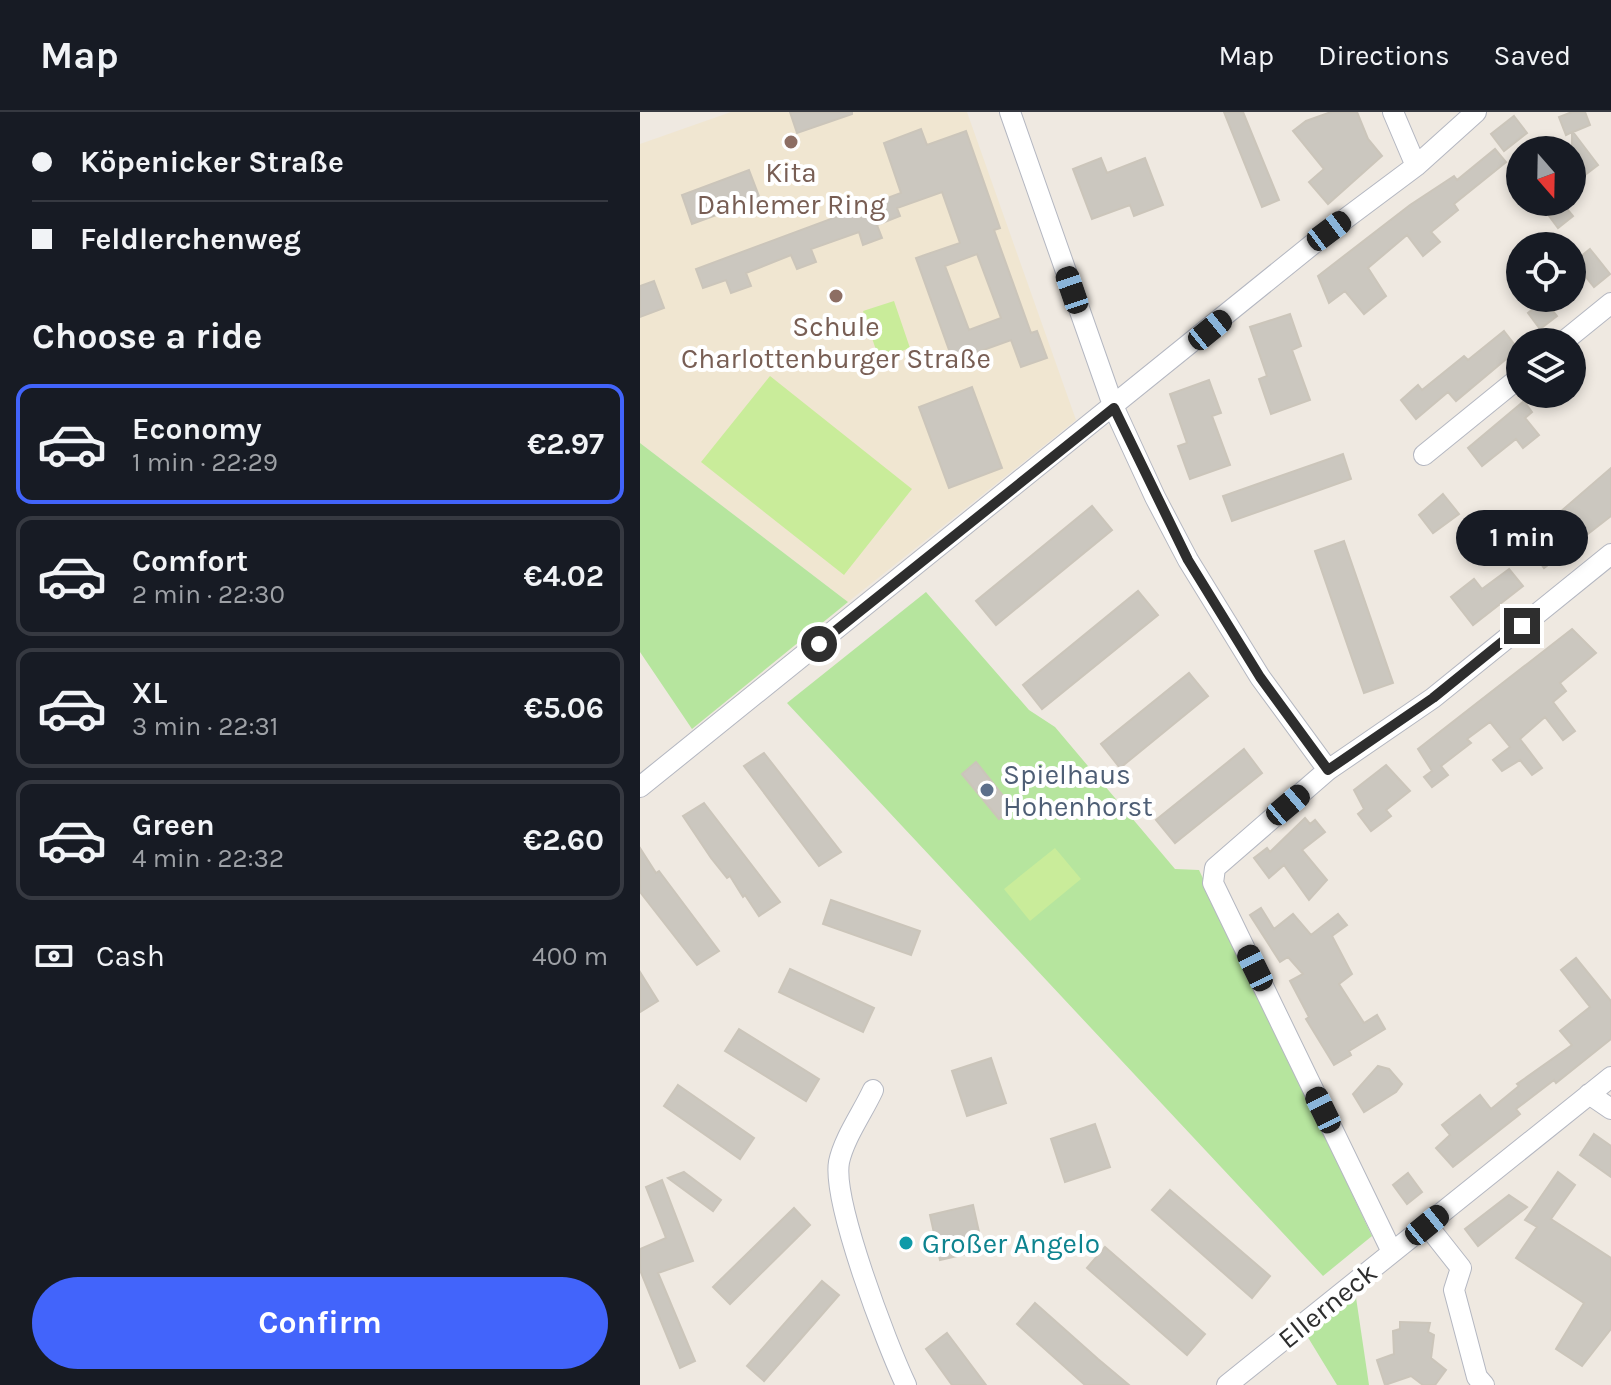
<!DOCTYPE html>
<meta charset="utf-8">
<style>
body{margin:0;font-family:Karla,sans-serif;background:#242831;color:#f1f3f6;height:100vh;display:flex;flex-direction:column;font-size:30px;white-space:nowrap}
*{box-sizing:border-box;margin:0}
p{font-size:26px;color:#9ea1a6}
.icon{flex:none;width:44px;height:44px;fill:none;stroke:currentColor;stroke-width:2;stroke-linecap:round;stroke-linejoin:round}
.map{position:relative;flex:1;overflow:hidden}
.drawer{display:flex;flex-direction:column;background:#171b24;width:640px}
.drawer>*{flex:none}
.hud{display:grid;align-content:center;height:176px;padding:0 32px;background:#171b24}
.needle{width:52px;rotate:160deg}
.buttons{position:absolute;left:866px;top:24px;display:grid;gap:16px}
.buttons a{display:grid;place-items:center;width:80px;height:80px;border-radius:50%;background:#171b24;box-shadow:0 4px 12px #0003;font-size:40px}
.end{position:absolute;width:36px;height:36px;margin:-18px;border:10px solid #2e2e2e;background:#fff;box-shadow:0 0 0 4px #fff}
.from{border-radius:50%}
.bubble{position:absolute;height:56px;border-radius:28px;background:#171b24;box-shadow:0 4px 12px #0003;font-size:26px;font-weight:700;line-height:56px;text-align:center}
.car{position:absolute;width:24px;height:48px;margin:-24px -12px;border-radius:10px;box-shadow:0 0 6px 2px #0007;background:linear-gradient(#222 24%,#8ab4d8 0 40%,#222 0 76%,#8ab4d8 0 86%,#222 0)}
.hud b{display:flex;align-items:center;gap:28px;height:76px;font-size:30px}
.hud b+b{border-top:2px solid #363941}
.hud i{width:20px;height:20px;background:#f1f3f6}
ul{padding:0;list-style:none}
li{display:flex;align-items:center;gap:24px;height:120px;margin:0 16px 12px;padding:0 16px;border:4px solid #363941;border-radius:16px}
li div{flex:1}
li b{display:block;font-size:30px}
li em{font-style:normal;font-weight:700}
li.current{border-color:#4264fb}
li>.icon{width:72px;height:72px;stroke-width:1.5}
h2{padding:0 32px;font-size:36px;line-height:96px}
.pay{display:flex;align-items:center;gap:20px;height:88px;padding:0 32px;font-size:30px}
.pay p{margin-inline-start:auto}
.button{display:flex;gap:16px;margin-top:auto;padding:16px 32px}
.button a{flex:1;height:92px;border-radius:48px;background:#4264fb;color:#fff;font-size:32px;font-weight:700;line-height:92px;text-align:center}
header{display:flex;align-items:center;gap:48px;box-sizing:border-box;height:112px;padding:0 40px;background:#171b24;border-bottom:2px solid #363941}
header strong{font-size:38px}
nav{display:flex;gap:44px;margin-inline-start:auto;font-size:28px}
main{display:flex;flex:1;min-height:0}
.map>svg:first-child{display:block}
</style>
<header>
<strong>Map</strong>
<nav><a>Map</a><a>Directions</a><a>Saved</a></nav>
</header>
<main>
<section class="drawer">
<div class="hud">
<b><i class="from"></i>Köpenicker Straße</b>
<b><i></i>Feldlerchenweg</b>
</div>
<h2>Choose a ride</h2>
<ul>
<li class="current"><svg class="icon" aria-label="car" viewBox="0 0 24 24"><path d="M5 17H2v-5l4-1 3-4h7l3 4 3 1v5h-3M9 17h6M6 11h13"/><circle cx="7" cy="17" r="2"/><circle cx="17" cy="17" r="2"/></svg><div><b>Economy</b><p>1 min · 22:29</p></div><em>€2.97</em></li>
<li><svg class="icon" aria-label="car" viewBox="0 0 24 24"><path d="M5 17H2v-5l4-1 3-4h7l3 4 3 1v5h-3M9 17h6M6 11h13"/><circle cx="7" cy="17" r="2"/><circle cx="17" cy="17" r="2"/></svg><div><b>Comfort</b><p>2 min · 22:30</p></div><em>€4.02</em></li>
<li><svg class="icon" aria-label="car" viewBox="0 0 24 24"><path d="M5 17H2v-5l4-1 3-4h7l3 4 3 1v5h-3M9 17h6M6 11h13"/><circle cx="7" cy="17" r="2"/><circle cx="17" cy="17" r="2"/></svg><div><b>XL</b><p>3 min · 22:31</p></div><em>€5.06</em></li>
<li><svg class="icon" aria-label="car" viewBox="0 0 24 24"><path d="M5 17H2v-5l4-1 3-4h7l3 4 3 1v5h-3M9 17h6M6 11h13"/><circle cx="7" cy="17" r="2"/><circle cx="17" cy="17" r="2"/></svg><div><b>Green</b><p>4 min · 22:32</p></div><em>€2.60</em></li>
</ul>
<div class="pay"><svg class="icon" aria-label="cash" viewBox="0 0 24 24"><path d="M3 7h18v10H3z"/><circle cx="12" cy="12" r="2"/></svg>Cash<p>400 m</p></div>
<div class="button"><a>Confirm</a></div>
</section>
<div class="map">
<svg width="971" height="1273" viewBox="0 0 971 1273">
<rect width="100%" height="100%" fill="#efe9e1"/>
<!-- education -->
<path fill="#f0e6d1" d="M91,0H327L436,308L208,490L0,331V32Z"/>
<!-- green -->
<path fill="#b6e59e" d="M0,331L208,490L52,617L0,540Z
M286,480L389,598L415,615L535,757L559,758L732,1124L683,1164L147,591Z
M714,1172L729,1273H697L661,1214Z"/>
<!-- pitch -->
<path fill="#c9ec9a" d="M254,189L270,236L239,247L223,199Z
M130,264L272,377L204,463L61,350Z
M415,736L441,767L390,809L364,777Z"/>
<!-- building -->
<path fill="#cbc7bf" stroke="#cbc5ba" stroke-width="2" fill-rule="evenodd" d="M150,0H212V2L157,21Z
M584,0H603L639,88L622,95Z
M691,0H717L728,27L742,44L688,92L669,70L684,57L653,19L666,9Z
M932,0H945L950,13L933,20L958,53L932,73V20L926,23L919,5Z
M874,4L887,21L864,39L851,22Z
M281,17L287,33L326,19L360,116L354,118L391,221L397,219L407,246L381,255L371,228L313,249L276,146L320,131L302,80L257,96L260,104L237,113L242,126L223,133L219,120L171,137L176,150L157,157L151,143L106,161L111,174L91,181L86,168L63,176L56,157L261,81L244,31ZM337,142L361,206L329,218L305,154Z
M855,37L866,50L814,92L818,98L791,120L800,130L783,144L767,123L728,156L746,184L724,202L705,179L689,191L678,164L770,93L814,64L817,68Z
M461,46L467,61L505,46L523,93L494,104L490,93L452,107L433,57Z
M109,58L120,87L52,112L42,83Z
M923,92L933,104L918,116L909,104Z
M950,137L970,162L954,175L934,150Z
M14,169L24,196L0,205V174Z
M904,188L917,204L900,217L888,201Z
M650,202L661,234L652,238L670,288L631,302L619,267L627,264L610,215Z
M864,219L878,237L816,289L808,280L776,307L761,288L778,273L782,278L824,244L828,248Z
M569,268L581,301L572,304L590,353L550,367L538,334L547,331L530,282Z
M332,275L362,356L309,376L279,295Z
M884,289L892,300L885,306L899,323L883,336L876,327L842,354L828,336Z
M703,342L711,367L592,409L583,384Z
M971,356V404L904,456L888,434L924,407L919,401Z
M803,382L819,402L793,421L779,403Z
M452,394L472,418L356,513L336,489Z
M704,429L753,571L724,581L675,439Z
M869,457L883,474L833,513L811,485L834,467L842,477Z
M498,479L518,503L402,597L383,573Z
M932,517L956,541L920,571L926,579L913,590L935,619L923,628L905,605L880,627L902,656L892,663L880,648L862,659L853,648L870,635L850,610L827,627L831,631L801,654L808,663L792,675L784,665L792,659L778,637Z
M549,561L568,584L480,656L461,632Z
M604,637L622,661L535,731L516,708Z
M124,641L201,740L179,754L104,654Z
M336,650L372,695L359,707L322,662Z
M746,653L770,679L746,698L751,704L731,719L718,702L724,697L714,678Z
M64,691L140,790L119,804L105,783L103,785L90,764L87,766L71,746L43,704Z
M665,706L670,712L675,708L685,720L662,738L687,768L669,788L644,753L629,766L614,746L627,736L630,740Z
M0,736L16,761L19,759L79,839L57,853L0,780Z
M191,788L280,819L271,843L183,812Z
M621,796L634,817L653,802L671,823L698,802L707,813L692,824L712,862L699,872L724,911L737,903L745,917L709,939L711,943L694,953L666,907L669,905L650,869L663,862L648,845L640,850L610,803Z
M936,846L971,889V927L916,971L914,968L876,997L880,1002L813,1055L796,1036L810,1023L802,1013L840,983L851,997L879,974L877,972L932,933L920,919L950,895L921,858Z
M150,857L234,896L223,920L139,880Z
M0,860L18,889L0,900Z
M99,917L179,967L166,989L85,939Z
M351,946L366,991L327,1004L312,959Z
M738,954L749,957L762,972L756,980L724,1000L713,982Z
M38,973L114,1026L100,1047L24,994Z
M455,1012L470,1055L425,1070L411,1027Z
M954,1022L971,1034V1065L940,1043Z
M44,1060L81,1088L73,1099L28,1066Z
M918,1060L935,1073L911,1107L971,1146V1217L942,1254L916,1237L944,1191L876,1146L897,1115L885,1108Z
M768,1061L782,1080L767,1092L753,1073Z
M22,1068L53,1149L18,1161L55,1249L40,1256L0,1158V1137L26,1126L6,1075Z
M530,1078L630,1164L612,1186L512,1098Z
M869,1083L887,1095L838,1134L825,1117Z
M333,1093L343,1138L300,1148L290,1103Z
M154,1096L170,1113L90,1192L73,1175Z
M465,1135L565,1222L547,1243L447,1156Z
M182,1169L199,1183L124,1269L107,1254Z
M395,1191L458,1247L489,1273H445L377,1212Z
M760,1210L790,1211L788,1220L794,1223L791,1246L806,1258L795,1273H783L771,1264L745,1273L737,1248L754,1242L753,1219L760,1217Z
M307,1221L346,1273H312L286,1237Z"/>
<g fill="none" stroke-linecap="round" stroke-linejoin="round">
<!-- minor casing -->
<g stroke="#b4b7c1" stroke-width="22">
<path id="minor" d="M370,0L474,296L515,385L548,448L620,565L688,658
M753,0L776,54
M923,230L971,191
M784,343L880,265
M0,675L689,119L776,54L836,0
M233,978C223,1000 204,1026 199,1050C192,1090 247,1233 266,1273
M949,982L971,997
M787,1113L821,1156L814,1178L837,1265L844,1273
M752,1140L573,771L575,756L688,658L793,586L971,442
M587,1273L971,965"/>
</g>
<!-- minor -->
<use href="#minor" stroke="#fff" stroke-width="20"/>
</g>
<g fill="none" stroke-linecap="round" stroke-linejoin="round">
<!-- route -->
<path stroke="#2e2e2e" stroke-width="10" d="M179,532L474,296L548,448L620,565L688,658L793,586L882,514"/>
</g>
<!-- markers -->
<g fill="#8d6e63" stroke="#fff" stroke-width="3">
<circle cx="151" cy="30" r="8"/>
<circle cx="196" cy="184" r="8"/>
</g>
<circle fill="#5c6f8a" stroke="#fff" stroke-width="3" cx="347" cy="678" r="8"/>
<circle fill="#0f9aa8" stroke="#fff" stroke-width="3" cx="266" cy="1131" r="8"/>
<g text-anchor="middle" stroke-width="8" stroke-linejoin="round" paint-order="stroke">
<!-- education labels -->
<g font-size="28" fill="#785e54" stroke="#fff">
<text x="151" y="70">Kita<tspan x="151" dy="32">Dahlemer Ring</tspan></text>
<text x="196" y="224">Schule<tspan x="196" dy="32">Charlottenburger Straße</tspan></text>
</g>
<!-- service labels -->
<g font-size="28" fill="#4e5e75" stroke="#fff" text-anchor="start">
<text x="363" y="672">Spielhaus<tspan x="363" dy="32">Hohenhorst</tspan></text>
</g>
<!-- culture labels -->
<g font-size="28" fill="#0d838f" stroke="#fff" text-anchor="start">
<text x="282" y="1141">Großer Angelo</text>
</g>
<!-- street labels -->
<g font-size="28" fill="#2e2e2e" stroke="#fff">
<text transform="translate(687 1193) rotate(-39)" y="10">Ellerneck</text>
</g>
</g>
</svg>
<div class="buttons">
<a><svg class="needle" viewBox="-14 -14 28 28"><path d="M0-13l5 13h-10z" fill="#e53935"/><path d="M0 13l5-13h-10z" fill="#9ea1a6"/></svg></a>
<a><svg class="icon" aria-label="locate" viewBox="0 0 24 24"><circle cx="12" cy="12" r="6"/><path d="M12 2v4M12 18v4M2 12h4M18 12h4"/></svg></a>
<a><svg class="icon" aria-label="layers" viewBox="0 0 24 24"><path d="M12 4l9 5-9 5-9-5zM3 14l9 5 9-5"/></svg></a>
</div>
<i class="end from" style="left:179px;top:532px"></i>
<i class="end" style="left:882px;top:514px"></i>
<div class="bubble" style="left:816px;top:398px;width:132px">1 min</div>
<i class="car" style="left:689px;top:119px;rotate:53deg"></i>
<i class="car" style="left:432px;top:178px;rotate:341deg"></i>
<i class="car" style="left:570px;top:218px;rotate:51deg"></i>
<i class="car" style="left:648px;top:693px;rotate:50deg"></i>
<i class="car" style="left:615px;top:856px;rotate:334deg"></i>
<i class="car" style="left:683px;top:998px;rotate:334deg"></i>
<i class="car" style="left:787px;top:1113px;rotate:51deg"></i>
</div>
</main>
